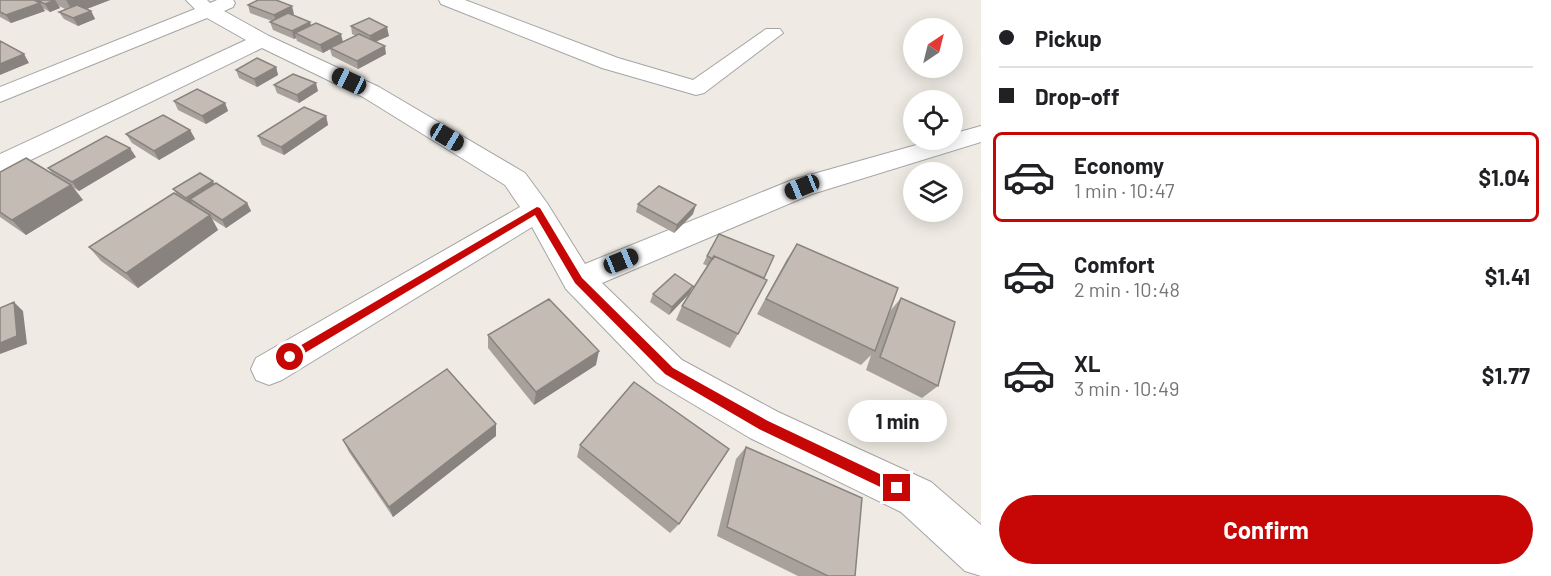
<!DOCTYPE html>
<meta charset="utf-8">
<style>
body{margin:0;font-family:Barlow,sans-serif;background:#f2f2f2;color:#202124;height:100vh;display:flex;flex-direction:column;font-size:22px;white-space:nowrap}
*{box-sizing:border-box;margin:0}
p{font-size:20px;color:#757577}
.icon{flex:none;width:33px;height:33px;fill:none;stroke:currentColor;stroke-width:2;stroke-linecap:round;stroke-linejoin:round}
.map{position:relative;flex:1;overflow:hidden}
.panel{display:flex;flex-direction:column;background:#fff;width:570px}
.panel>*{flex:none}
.banner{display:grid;align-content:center;height:132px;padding:0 18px;background:#fff}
.needle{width:39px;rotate:35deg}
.controls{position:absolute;left:903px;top:18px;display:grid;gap:12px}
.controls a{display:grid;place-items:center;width:60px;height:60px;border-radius:50%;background:#fff;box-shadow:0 3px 15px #0003;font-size:30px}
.end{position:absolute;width:27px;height:27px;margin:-14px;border:8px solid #c60706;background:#fff;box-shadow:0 0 0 3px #fff}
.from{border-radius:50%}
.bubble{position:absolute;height:42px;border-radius:21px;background:#fff;box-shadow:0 3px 15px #0003;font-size:20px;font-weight:700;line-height:42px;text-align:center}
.car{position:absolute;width:18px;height:36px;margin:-18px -9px;border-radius:8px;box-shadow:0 0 4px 2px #0007;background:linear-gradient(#222 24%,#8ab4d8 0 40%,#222 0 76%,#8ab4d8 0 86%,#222 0)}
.banner b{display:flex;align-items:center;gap:21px;height:57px;font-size:22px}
.banner b+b{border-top:2px solid #e0e0e0}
.banner i{width:15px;height:15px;background:#202124}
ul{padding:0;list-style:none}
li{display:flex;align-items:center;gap:18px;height:90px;margin:0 12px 9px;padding:0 6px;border:3px solid transparent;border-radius:9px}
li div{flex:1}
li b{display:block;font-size:22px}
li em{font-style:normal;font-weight:700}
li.current{border-color:#c60706}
li>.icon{width:54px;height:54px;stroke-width:1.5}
.action{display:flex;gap:12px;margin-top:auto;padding:12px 18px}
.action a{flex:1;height:69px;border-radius:36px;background:#c60706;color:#fff;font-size:24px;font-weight:700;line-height:69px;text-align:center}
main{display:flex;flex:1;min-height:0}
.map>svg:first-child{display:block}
</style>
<main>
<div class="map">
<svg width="981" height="576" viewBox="0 0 981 576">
<rect width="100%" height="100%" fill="#efebe4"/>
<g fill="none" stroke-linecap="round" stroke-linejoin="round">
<!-- minor casing -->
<g stroke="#a5a5a5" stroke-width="2">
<path id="minor" d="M186,0H207L210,3L217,0H233L235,3L233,7L224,11L269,36L379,87L525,173L547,203L585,264L792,180L934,140H952V134L981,126V142L812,194L602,283L682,360L778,412L931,482L981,525V576L965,571L901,512L750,438L656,382L566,289L532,227L282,380L269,385L256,380L251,369L256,358L520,207L505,185L363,97L262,48L10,170L0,173V154L246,40L207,18L0,102V87L195,9Z
M439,0H465L618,58L693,80L766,29H780L783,33L704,93L696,95L602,68L441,4Z"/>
</g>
<!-- minor -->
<use href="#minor" fill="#fff" fill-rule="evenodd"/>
</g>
<!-- wall -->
<path fill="#a8a19b" d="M0,0L36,1V0H110L86,9L91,11L95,19L78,26L64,19L59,12L65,9L59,6L60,8L50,12L43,8L45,11L11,23L0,17Z
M248,5L294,14L292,15L310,22L311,26L343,42L356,36L352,34L351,26L389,36L376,41L386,54L358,69L332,56L330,49L323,53L297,41L296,38L294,39L273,30L270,22L272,21L250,13Z
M276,67L278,75L257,87L239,78L236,70Z
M274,85L318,91L299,103L277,93Z
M174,101L225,103L228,111L206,124L178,110Z
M326,116L328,125L284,155L262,145L258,136Z
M190,130L195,139L159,160L132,143L126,134Z
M136,157L79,191L74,188L83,200L26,235L0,217V172L52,173L48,168Z
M215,184L247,203L251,211L226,228L212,219L218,230L138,288L101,261L89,247L176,193L173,189Z
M638,204L693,214L674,233L636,212Z
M797,244L890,311L901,298L938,386L922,398L866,370L871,355L861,365L757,314L787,259Z
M707,256H774L738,334L730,348L676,320L682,306L708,266L703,264Z
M693,286L689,294L669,315L650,302L653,294Z
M488,335L596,365L534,405L488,348Z
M496,436L393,517L349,452L343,440Z
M580,445L679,524L670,533L577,457Z
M746,447L855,576H798L717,536L736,459Z"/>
<!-- shaded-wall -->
<path fill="#88837e" d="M55,0L60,8L50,12L45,4Z
M66,0H110L74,14Z
M40,3L45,11L11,23L6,15Z
M292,6L294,14L276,23L274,15Z
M91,11L95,19L78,26L73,18Z
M310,22L312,30L295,33L296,38L294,39L292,31Z
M387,27L389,36L371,44L370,36Z
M341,34L343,42L323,53L320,45Z
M385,46L386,54L358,69L357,61Z
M24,54L29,63L0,75V64Z
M276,67L278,75L257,87L254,79Z
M316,83L318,91L299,103L297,95Z
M225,103L228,111L206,124L202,116Z
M326,116L328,125L284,155L281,147Z
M190,130L195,139L159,160L154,151Z
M130,148L136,157L79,191L72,182Z
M213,181L217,190L190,199L193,204L191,206L186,198Z
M71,185L83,200L26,235L12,220Z
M247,203L251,211L226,228L222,220Z
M696,205L693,214L674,233L677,225Z
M210,215L218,230L138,288L126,273Z
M693,286L689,294L669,315L672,307Z
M14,302L23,311L27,344L0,354V343Z
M599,351L596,365L534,405L536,392Z
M496,424V436L393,517L389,507Z"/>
<!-- building -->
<path fill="#c3bbb4" stroke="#88837e" stroke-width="1.5" d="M0,0H34L40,3L6,15L0,12Z
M37,0H55L45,4Z
M258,0H276L292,6L274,15L248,5Z
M77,5L91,11L73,18L59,12Z
M288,13L310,22L292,31L270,22Z
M369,18L387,27L370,36L351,26Z
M316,23L341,34L320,45L295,33Z
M359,34L385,46L357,61L330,48Z
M0,41L24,54L0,64Z
M257,58L276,67L254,79L236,70Z
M293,74L316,83L297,95L274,85Z
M197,89L225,103L202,116L174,101Z
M304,107L326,116L281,147L258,136Z
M163,115L190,130L154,151L126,134Z
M106,136L130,148L72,182L48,168Z
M26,158L71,185L12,220L0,212V172Z
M200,173L213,181L186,198L173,189Z
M216,183L247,203L222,220L190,199Z
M659,186L696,205L677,225L638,204Z
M174,193L210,215L126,273L89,247Z
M719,234L774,256L764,278L714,256L713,259L707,256Z
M797,244L898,288L875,351L766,299Z
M714,256L767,280L738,334L682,306Z
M675,274L693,286L672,307L653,294Z
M901,298L955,322L938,386L880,357Z
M549,299L599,351L536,392L488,335Z
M14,302L17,336L0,343V308Z
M447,369L496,424L389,507L343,440Z
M634,382L729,449L679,524L580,445Z
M746,447L862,498L855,576H828L727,527Z"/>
<!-- route -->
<path fill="#c60706" d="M537,207L540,208L582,278L673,368L768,421L901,484L903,488L901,493L897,494L893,493L759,429L665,374L575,283L535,215L293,360H286V354Z"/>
</svg>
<div class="controls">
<a><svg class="needle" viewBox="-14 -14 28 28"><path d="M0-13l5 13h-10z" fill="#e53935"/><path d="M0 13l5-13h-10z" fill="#757577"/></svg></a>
<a><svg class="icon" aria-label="locate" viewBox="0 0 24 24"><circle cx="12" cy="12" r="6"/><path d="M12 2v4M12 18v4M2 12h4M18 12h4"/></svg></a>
<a><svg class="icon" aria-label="layers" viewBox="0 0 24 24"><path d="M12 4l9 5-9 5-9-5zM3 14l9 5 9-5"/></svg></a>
</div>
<i class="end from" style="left:290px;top:357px"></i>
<i class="end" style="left:897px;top:488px"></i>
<div class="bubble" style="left:848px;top:400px;width:99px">1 min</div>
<i class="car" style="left:349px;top:81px;rotate:295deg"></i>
<i class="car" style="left:447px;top:137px;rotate:121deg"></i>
<i class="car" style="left:802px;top:187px;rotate:248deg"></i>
<i class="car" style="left:621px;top:261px;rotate:68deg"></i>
</div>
<section class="panel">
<div class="banner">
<b><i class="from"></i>Pickup</b>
<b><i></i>Drop-off</b>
</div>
<ul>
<li class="current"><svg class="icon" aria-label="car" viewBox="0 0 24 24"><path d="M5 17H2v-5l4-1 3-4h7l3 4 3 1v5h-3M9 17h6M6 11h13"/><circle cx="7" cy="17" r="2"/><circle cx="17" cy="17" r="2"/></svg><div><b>Economy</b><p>1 min · 10:47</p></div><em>$1.04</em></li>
<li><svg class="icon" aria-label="car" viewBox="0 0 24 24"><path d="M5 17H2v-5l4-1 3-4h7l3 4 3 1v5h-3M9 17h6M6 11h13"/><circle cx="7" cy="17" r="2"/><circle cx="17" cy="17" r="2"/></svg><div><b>Comfort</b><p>2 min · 10:48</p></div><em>$1.41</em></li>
<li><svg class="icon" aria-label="car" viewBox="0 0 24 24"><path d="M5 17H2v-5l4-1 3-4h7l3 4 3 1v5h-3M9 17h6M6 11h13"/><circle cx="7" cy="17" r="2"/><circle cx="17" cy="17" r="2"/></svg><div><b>XL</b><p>3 min · 10:49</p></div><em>$1.77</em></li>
</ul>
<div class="action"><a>Confirm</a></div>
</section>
</main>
